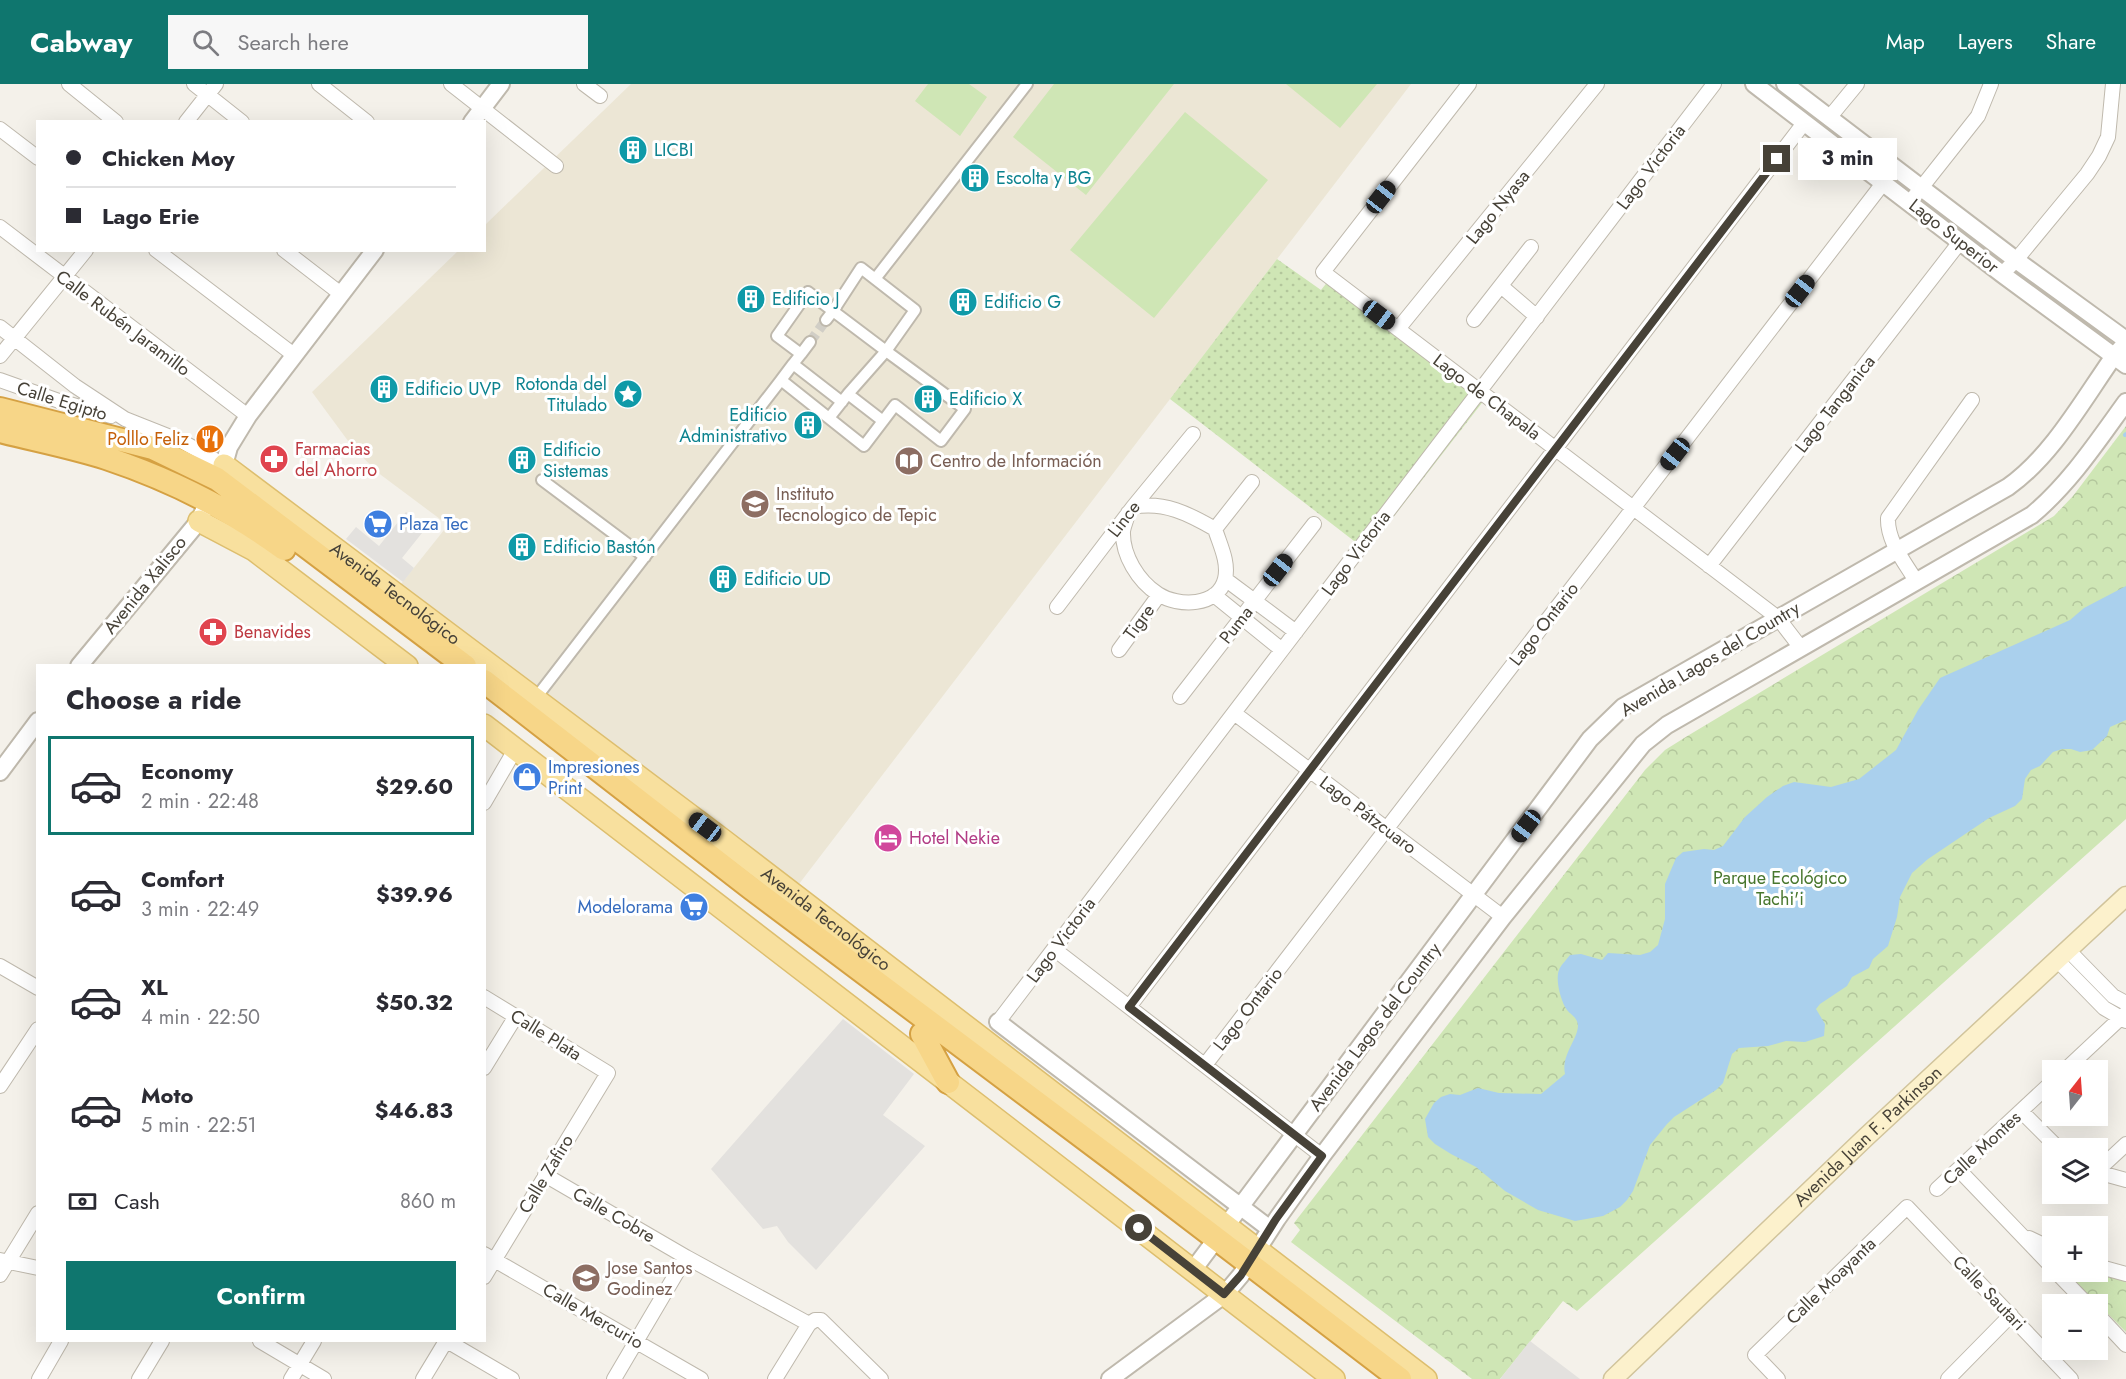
<!DOCTYPE html>
<meta charset="utf-8">
<style>
body{margin:0;font-family:Jost,sans-serif;background:#f7f7f7;color:#2b2b33;height:100vh;display:flex;flex-direction:column;font-size:22px;white-space:nowrap}
*{box-sizing:border-box;margin:0}
p{font-size:20px;color:#7c7c81}
.icon{flex:none;width:33px;height:33px;fill:none;stroke:currentColor;stroke-width:2;stroke-linecap:round;stroke-linejoin:round}
.map{position:relative;flex:1;overflow:hidden}
.drawer{position:absolute;left:36px;top:580px;width:450px;height:678px;display:flex;flex-direction:column;background:#fff;border-radius:0px;box-shadow:0 6px 24px #0002}
.drawer>*{flex:none}
.banner{position:absolute;left:36px;top:36px;width:450px;height:132px;border-radius:0px;box-shadow:0 6px 24px #0002;display:grid;align-content:center;height:132px;padding:0 30px;background:#fff}
.needle{width:39px;rotate:17deg}
.buttons{position:absolute;left:2042px;top:976px;display:grid;gap:12px}
.buttons a{display:grid;place-items:center;width:66px;height:66px;border-radius:0px;background:#fff;box-shadow:0 6px 24px #0002;font-size:30px}
.end{position:absolute;width:27px;height:27px;margin:-14px;border:8px solid #474238;background:#fff;box-shadow:0 0 0 3px #fff}
.from{border-radius:50%}
.bubble{position:absolute;height:42px;border-radius:0px;background:#fff;box-shadow:0 6px 24px #0002;font-size:20px;font-weight:700;line-height:42px;text-align:center}
.car{position:absolute;width:18px;height:36px;margin:-18px -9px;border-radius:8px;box-shadow:0 0 4px 2px #0007;background:linear-gradient(#222 24%,#8ab4d8 0 40%,#222 0 76%,#8ab4d8 0 86%,#222 0)}
.banner b{display:flex;align-items:center;gap:21px;height:57px;font-size:22px}
.banner b+b{border-top:2px solid #e1e1e2}
.banner i{width:15px;height:15px;background:#2b2b33}
ul{padding:0;list-style:none}
li{display:flex;align-items:center;gap:18px;height:99px;margin:0 12px 9px;padding:0 18px;border:3px solid transparent;border-radius:0px}
li div{flex:1}
li b{display:block;font-size:22px}
li em{font-style:normal;font-weight:700}
li.active{border-color:#0f766e}
li>.icon{width:54px;height:54px;stroke-width:1.5}
h2{padding:0 30px;font-size:27px;line-height:72px}
.pay{display:flex;align-items:center;gap:15px;height:66px;padding:0 30px;font-size:22px}
.pay p{margin-inline-start:auto}
.cta{display:flex;gap:12px;margin-top:auto;padding:12px 30px}
.cta a{flex:1;height:69px;border-radius:0px;background:#0f766e;color:#fff;font-size:24px;font-weight:700;line-height:69px;text-align:center}
header{display:flex;align-items:center;gap:36px;box-sizing:border-box;height:84px;padding:0 30px;background:#0f766e;color:#fff}
header strong{font-size:28px}
nav{display:flex;gap:33px;margin-inline-start:auto;font-size:21px}
.search{width:420px;height:54px;background:#f7f7f7;display:flex;align-items:center;gap:15px;box-sizing:border-box;padding:0 21px;border-radius:0px;color:#7c7c81;font-size:22px}
.map>svg:first-child{display:block}
</style>
<header>
<strong>Cabway</strong>
<div class="search"><svg class="icon" aria-label="search" viewBox="0 0 24 24"><circle cx="10" cy="10" r="6"/><path d="M15 15l6 6"/></svg>Search here</div>
<nav><a>Map</a><a>Layers</a><a>Share</a></nav>
</header>
<div class="map">
<svg width="2126" height="1295" viewBox="0 0 2126 1295">
<defs>
<pattern id="grass-dots" width="8" height="8" patternUnits="userSpaceOnUse" patternTransform="scale(1.5)"><rect width="8" height="8" fill="#cfe6b5"/><path d="M2 2h.1M6 6h.1" fill="none" stroke="#b3c69c" stroke-width="1.8" stroke-linecap="round"/></pattern>
<pattern id="park-crowns" width="20" height="18" patternUnits="userSpaceOnUse" patternTransform="scale(1.5)"><rect width="20" height="18" fill="#cfe6b5"/><path d="M2 6a3 3 0 1 1 6 0M12 15a3 3 0 1 1 6 0" fill="none" stroke="#b3c69c"/></pattern>
</defs>
<rect width="100%" height="100%" fill="#f4f1ea"/>
<!-- education -->
<path fill="#ece6d5" d="M631,0H1411L799,800L401,500L448,441L381,391L354,365L312,308L458,167L484,166L485,141Z"/>
<!-- grass -->
<path fill="url(#grass-dots)" d="M1277,175L1321,206L1329,196L1485,315L1367,467L1170,315Z"/>
<!-- park -->
<path fill="url(#park-crowns)" d="M2126,342V735L1577,1227L1563,1217L1500,1295H1472L1291,1158L1300,1146L1294,1139L1645,686L1665,666L1689,651L2054,432L2073,412Z
M2066,1188H2097L2126,1193V1248Z"/>
<!-- pitch -->
<path fill="#cfe6b5" d="M928,0H969L987,13L960,52L915,17Z
M1054,0H1174L1086,111L1013,53Z
M1286,0H1377L1340,44Z
M1185,28L1268,96L1154,234L1070,166Z"/>
<!-- parking -->
<path fill="#e3e1de" d="M406,428L426,444L402,474L414,484L403,498L346,455L356,443L379,462Z
M843,935L914,990L883,1031L925,1062L816,1186L788,1158L777,1142L763,1145L711,1085Z
M1530,1257L1580,1295H1500Z"/>
<!-- water -->
<path fill="#aad0ed" d="M2126,502V636L2110,643L2107,652L2092,666L2080,668L2071,665H2062L2053,668L2040,682L2031,686L2025,695L2022,715L2015,722L1989,734L1928,775L1912,789L1900,813L1897,833L1888,862L1873,875L1869,884L1852,893L1847,902L1820,920L1816,925L1825,940L1824,952L1805,958L1786,957L1768,962L1739,964L1732,970L1723,999L1716,1006L1674,1033L1667,1040L1650,1061L1633,1107L1627,1116L1620,1123L1603,1132L1575,1137L1538,1126L1505,1107L1476,1083L1451,1070L1435,1060L1428,1053L1425,1035L1434,1019L1441,1013L1450,1010L1460,1011L1478,1004L1499,1009L1541,1010L1565,990C1561,970 1578,956 1578,941C1577,933 1571,931 1567,926C1561,918 1555,896 1559,886C1561,881 1567,875 1570,871L1581,870L1602,876L1608,869L1640,871L1650,868L1658,861L1665,835V800L1676,774L1683,768L1704,765L1714,766L1723,762L1745,733L1767,713L1783,702L1794,698L1831,703L1859,695L1896,666L1918,626L1940,594L2070,536L2084,524Z"/>
<g fill="none" stroke-linecap="round" stroke-linejoin="round">
<!-- stream -->
<path stroke="#aad0ed" stroke-width="4" d="M2125,351L2126,350"/>
<!-- pedestrian-tunnel -->
<path stroke="#d1cec6" stroke-width="10" stroke-dasharray="10 5" stroke-linecap="butt" d="M810,258L826,236"/>
<!-- pedestrian casing -->
<g stroke="#bfb9ad" stroke-width="14">
<path id="pedestrian" d="M861,184L915,226L886,267L833,227Z
M875,195L1027,0
M801,270L810,258
M793,280L801,270L777,252L808,208L833,227L826,236
M781,296L793,280L842,318
M848,310L886,267L965,325L941,357L895,321L883,337
M542,396L645,473
M535,615L781,296L864,362L883,337L848,310L829,334"/>
</g>
<!-- minor casing -->
<g stroke="#bfb9ad" stroke-width="16">
<path id="minor" d="M69,0L116,38
M194,0L242,38
M319,0L367,38
M451,0L556,82
M584,0L600,12
M1469,0L1323,188L1778,534L1801,564
M1829,34L1857,0
M186,38L216,0
M0,45L38,74
M1910,118L1978,32L1991,0
M0,143L248,332
M156,166L294,271
M284,166L341,210
M2002,190L2016,176L2087,90L2099,72L2108,53L2113,0
M1501,202L1537,233
M1474,236L1531,163
M0,243L75,302L125,335L183,358L224,381
M1398,245L1597,0
M0,272L86,166
M0,296L59,317L111,332
M1128,429C1127,435 1124,441 1123,447C1122,471 1138,497 1158,510C1178,523 1218,523 1225,495C1229,478 1220,461 1215,445C1189,430 1164,417 1133,423
M1215,445L1252,398
M1709,482L1960,158
M1225,495L1296,548
M1916,497C1904,477 1887,457 1888,434L1972,316
M1214,511L1282,566
M1057,523L1133,423L1193,350
M1119,566L1159,511
M1180,613L1314,440
M1234,629L1503,833
M484,719L516,664
M1054,865L1322,1072
M2068,866L2113,912L2126,919
M2057,876L2104,924L2126,937
M0,882L38,904
M484,913L608,989L484,1193
M1129,923L1804,39
M998,938L1714,0
M1205,981L1884,98
M484,984L516,932
M2064,987L2126,929
M0,1002L38,945
M2021,1027L2059,1065
M1959,1086L2052,1183
M2097,1087L2126,1060
M2097,1088L2126,1096
M545,1091L686,1173L809,1240
M1937,1105L2052,998
M2029,1154L2052,1165
M484,1170L701,1295
M0,1176L38,1184
M2097,1182L2126,1190
M2056,1188L2088,1221
M0,1191L38,1129
M2097,1230L2126,1261
M260,1257L324,1295
M447,1257L512,1295
M39,1295L61,1257
M139,1295L162,1257
M291,1295L314,1257
M423,1295L446,1257
M614,1295L686,1173
M775,1295L809,1240L815,1236H821L881,1295
M1778,1295L1755,1271L1907,1123L2071,1295
M1948,1295L2011,1231"/>
</g>
<!-- tertiary casing -->
<g stroke="#bfb9ad" stroke-width="20">
<path id="tertiary" d="M1754,0L2002,190L2126,281
M1785,0L2016,176L2126,256
M472,38L501,0
M219,391L224,381L229,363L248,332L375,166
M79,582L199,437L204,426
M0,688L38,637
M998,938L1270,1145
M1193,1186L1590,655L1623,623L2008,403C2052,372 2083,316 2114,272L2126,259
M1110,1295L1225,1210L1241,1191L1277,1135L1322,1072L1503,833L1643,660L1667,641L2032,431C2070,399 2097,358 2126,318"/>
</g>
<!-- secondary casing -->
<g stroke="#d1c49c" stroke-width="21">
<g id="secondary">
<path id="s1" d="M1613,1295L1866,1053L2126,812"/>
</g>
</g>
<!-- primary casing -->
<g stroke="#ddbe6e" stroke-width="24">
<g id="primary">
<path id="s2" d="M224,381L723,756L1426,1295"/>
<path d="M199,437L254,466L407,582"/>
<path d="M484,641L1334,1295"/>
</g>
</g>
<!-- trunk casing -->
<g stroke="#d5a143" stroke-width="26">
<path id="trunk" d="M0,325L153,364L217,395L465,582
M0,347C35,356 72,363 106,374C169,395 231,426 284,465
M484,597L751,804L1120,1081L1400,1295
M922,950L948,998"/>
</g>
<!-- pedestrian -->
<use href="#pedestrian" stroke="#fff" stroke-width="10"/>
<!-- minor -->
<use href="#minor" stroke="#fff" stroke-width="14"/>
<!-- tertiary -->
<use href="#tertiary" stroke="#fff" stroke-width="16"/>
<!-- secondary -->
<use href="#secondary" stroke="#fcf1cc" stroke-width="18"/>
<!-- primary -->
<use href="#primary" stroke="#f8e09e" stroke-width="21"/>
<!-- trunk -->
<use href="#trunk" stroke="#f7d688" stroke-width="22"/>
</g>
<g fill="none" stroke-linecap="round" stroke-linejoin="round">
<!-- route -->
<path stroke="#474238" stroke-width="8" d="M1139,1144L1224,1210L1241,1191L1276,1135L1322,1072L1129,923L1777,75"/>
</g>
<!-- icons -->
<defs>
<g id="building-disc" transform="scale(1.5)"><circle r="9.5" fill="#0f9aa8" stroke="#fff"/><path d="M-4-6H4V6H1V3H-1V6H-4ZM-2.5-4.3h1.7v1.8h-1.7ZM.8-4.3h1.7v1.8H.8ZM-2.5-1h1.7V.8h-1.7ZM.8-1h1.7V.8H.8Z" fill="#fff"/></g>
<g id="sight-disc" transform="scale(1.5)"><circle r="9.5" fill="#0f9aa8" stroke="#fff"/><path d="M0-6L1.8-2.2L6-1.7L2.9 1.2L3.7 5.4L0 3.3L-3.7 5.4L-2.9 1.2L-6-1.7L-1.8-2.2Z" fill="#fff"/></g>
<g id="restaurant-disc" transform="scale(1.5)"><circle r="9.5" fill="#e8710a" stroke="#fff"/><path d="M-5-6h1v4h1v-4h1v4h1v-4h1v5L-1.5 .5V6h-2V.5L-5-1ZM5-6V6H3V1.5H1.5Q1.5-4 5-6Z" fill="#fff"/></g>
<g id="pharmacy-disc" transform="scale(1.5)"><circle r="9.5" fill="#e0444e" stroke="#fff"/><path d="M-2-6h4v4h4v4h-4v4h-4v-4h-4v-4h4Z" fill="#fff"/></g>
<g id="library-disc" transform="scale(1.5)"><circle r="9.5" fill="#8d6e63" stroke="#fff"/><path d="M-6-4Q-3-5.5-.7-3.5V5Q-3 3-6 4ZM6-4Q3-5.5 .7-3.5V5Q3 3 6 4Z" fill="#fff"/></g>
<g id="university-disc" transform="scale(1.5)"><circle r="9.5" fill="#8d6e63" stroke="#fff"/><path d="M0-5L7-2L0 1L-7-2ZM-4 1L0 2.5L4 1V4Q0 6-4 4Z" fill="#fff"/></g>
<g id="supermarket-disc" transform="scale(1.5)"><circle r="9.5" fill="#3f7fe0" stroke="#fff"/><path d="M-6-5.5h2.5l.6 2H6L4.5 2H-2.5L-4.4-4H-6ZM-1.5 3.2a1.3 1.3 0 1 0 .1 0ZM3 3.2a1.3 1.3 0 1 0 .1 0Z" fill="#fff"/></g>
<g id="shop-disc" transform="scale(1.5)"><circle r="9.5" fill="#3f7fe0" stroke="#fff"/><path d="M-5-2.5h2.3a2.7 3.5 0 0 1 5.4 0H5L5.5 6h-11ZM-1.5-2.5h3a1.5 2.3 0 0 0-3 0Z" fill="#fff"/></g>
<g id="hotel-disc" transform="scale(1.5)"><circle r="9.5" fill="#d1479c" stroke="#fff"/><path d="M-6-4.5h1.5V1H6V5H4.5V3h-9V5H-6ZM-4 0a1.8 1.8 0 1 1 3.6 0ZM.5 0V-2.5h3Q6-2.5 6 0Z" fill="#fff"/></g>
<g id="school-disc" transform="scale(1.5)"><circle r="9.5" fill="#8d6e63" stroke="#fff"/><path d="M0-5L7-2L0 1L-7-2ZM-4 1L0 2.5L4 1V4Q0 6-4 4Z" fill="#fff"/></g>
</defs>
<g fill-rule="evenodd">
<use href="#building-disc" x="633" y="66"/>
<use href="#building-disc" x="975" y="94"/>
<use href="#building-disc" x="751" y="215"/>
<use href="#building-disc" x="963" y="218"/>
<use href="#building-disc" x="384" y="305"/>
<use href="#sight-disc" x="628" y="310"/>
<use href="#building-disc" x="928" y="315"/>
<use href="#building-disc" x="808" y="341"/>
<use href="#restaurant-disc" x="210" y="355"/>
<use href="#pharmacy-disc" x="274" y="375"/>
<use href="#building-disc" x="522" y="376"/>
<use href="#library-disc" x="909" y="377"/>
<use href="#university-disc" x="755" y="420"/>
<use href="#supermarket-disc" x="378" y="440"/>
<use href="#building-disc" x="522" y="463"/>
<use href="#building-disc" x="723" y="495"/>
<use href="#pharmacy-disc" x="213" y="548"/>
<use href="#shop-disc" x="527" y="693"/>
<use href="#hotel-disc" x="888" y="754"/>
<use href="#supermarket-disc" x="694" y="823"/>
<use href="#school-disc" x="586" y="1194"/>
</g>
<g text-anchor="middle" stroke-width="6" stroke-linejoin="round" paint-order="stroke">
<!-- culture labels -->
<g font-size="18" fill="#0d838f" stroke="#fff" text-anchor="start">
<text x="654" y="72">LICBI</text>
<text x="996" y="100">Escolta y BG</text>
<text x="772" y="221">Edificio J</text>
<text x="984" y="224">Edificio G</text>
<text x="607" y="306" text-anchor="end">Rotonda del<tspan x="607" dy="21">Titulado</tspan></text>
<text x="405" y="311">Edificio UVP</text>
<text x="949" y="321">Edificio X</text>
<text x="787" y="337" text-anchor="end">Edificio<tspan x="787" dy="21">Administrativo</tspan></text>
<text x="543" y="372">Edificio<tspan x="543" dy="21">Sistemas</tspan></text>
<text x="543" y="469">Edificio Bastón</text>
<text x="744" y="501">Edificio UD</text>
</g>
<!-- street labels -->
<g font-size="18" fill="#474238" stroke="#fff">
<text transform="translate(1651 83) rotate(-53)" y="6">Lago Victoria</text>
<text transform="translate(1498 123) rotate(-51)" y="6">Lago Nyasa</text>
<text transform="translate(1954 152) rotate(38)" y="6">Lago Superior</text>
<text transform="translate(123 239) rotate(37)" y="6">Calle Rubén Jaramillo</text>
<text transform="translate(1487 313) rotate(37)" y="6">Lago de Chapala</text>
<text transform="translate(62 317) rotate(17)" y="6">Calle Egipto</text>
<text transform="translate(1835 320) rotate(-52)" y="6">Lago Tanganica</text>
<text transform="translate(1124 435) rotate(-52)" y="6">Lince</text>
<text transform="translate(1356 469) rotate(-53)" y="6">Lago Victoria</text>
<text transform="translate(145 501) rotate(-51)" y="6">Avenida Xalisco</text>
<text dy="6" stroke="none"><textPath href="#s2" startOffset="214">Avenida Tecnológico</textPath></text>
<text transform="translate(1139 538) rotate(-54)" y="6">Tigre</text>
<text transform="translate(1544 540) rotate(-52)" y="6">Lago Ontario</text>
<text transform="translate(1236 541) rotate(-52)" y="6">Puma</text>
<text transform="translate(1710 575) rotate(-31)" y="6">Avenida Lagos del Country</text>
<text transform="translate(1368 731) rotate(37)" y="6">Lago Pátzcuaro</text>
<text dy="6" stroke="none"><textPath href="#s2" startOffset="754">Avenida Tecnológico</textPath></text>
<text transform="translate(1061 856) rotate(-53)" y="6">Lago Victoria</text>
<text transform="translate(1248 925) rotate(-52)" y="6">Lago Ontario</text>
<text transform="translate(1375 943) rotate(-53)" y="6">Avenida Lagos del Country</text>
<text transform="translate(546 951) rotate(32)" y="6">Calle Plata</text>
<text dy="6" stroke="none"><textPath href="#s1" startOffset="352">Avenida Juan F. Parkinson</textPath></text>
<text transform="translate(1982 1064) rotate(-43)" y="6">Calle Montes</text>
<text transform="translate(546 1090) rotate(-59)" y="6">Calle Zafiro</text>
<text transform="translate(614 1131) rotate(30)" y="6">Calle Cobre</text>
<text transform="translate(1831 1197) rotate(-44)" y="6">Calle Moayanta</text>
<text transform="translate(1989 1209) rotate(46)" y="6">Calle Sautari</text>
<text transform="translate(593 1232) rotate(30)" y="6">Calle Mercurio</text>
</g>
<!-- food labels -->
<g font-size="18" fill="#c56008" stroke="#fff" text-anchor="end">
<text x="189" y="361">Polllo Feliz</text>
</g>
<!-- health labels -->
<g font-size="18" fill="#be3a42" stroke="#fff" text-anchor="start">
<text x="295" y="371">Farmacias<tspan x="295" dy="21">del Ahorro</tspan></text>
<text x="234" y="554">Benavides</text>
</g>
<!-- education labels -->
<g font-size="18" fill="#785e54" stroke="#fff" text-anchor="start">
<text x="930" y="383">Centro de Información</text>
<text x="776" y="416">Instituto<tspan x="776" dy="21">Tecnologico de Tepic</tspan></text>
<text x="607" y="1190">Jose Santos<tspan x="607" dy="21">Godinez</tspan></text>
</g>
<!-- shop labels -->
<g font-size="18" fill="#366cbe" stroke="#fff" text-anchor="start">
<text x="399" y="446">Plaza Tec</text>
<text x="548" y="689">Impresiones<tspan x="548" dy="21">Print</tspan></text>
<text x="673" y="829" text-anchor="end">Modelorama</text>
</g>
<!-- hotel labels -->
<g font-size="18" fill="#b23c85" stroke="#fff" text-anchor="start">
<text x="909" y="760">Hotel Nekie</text>
</g>
<!-- park labels -->
<g font-size="18" fill="#48772e" stroke="#fff">
<text x="1780" y="800">Parque Ecológico<tspan x="1780" dy="21">Tachi'i</tspan></text>
</g>
</g>
</svg>
<div class="buttons">
<a><svg class="needle" viewBox="-14 -14 28 28"><path d="M0-13l5 13h-10z" fill="#e53935"/><path d="M0 13l5-13h-10z" fill="#7c7c81"/></svg></a>
<a><svg class="icon" aria-label="layers" viewBox="0 0 24 24"><path d="M12 4l9 5-9 5-9-5zM3 14l9 5 9-5"/></svg></a>
<a>+</a>
<a>−</a>
</div>
<i class="end from" style="left:1139px;top:1144px"></i>
<i class="end" style="left:1777px;top:75px"></i>
<div class="bubble" style="left:1798px;top:54px;width:99px">3 min</div>
<i class="car" style="left:1381px;top:113px;rotate:38deg"></i>
<i class="car" style="left:1800px;top:207px;rotate:38deg"></i>
<i class="car" style="left:1379px;top:231px;rotate:127deg"></i>
<i class="car" style="left:1675px;top:370px;rotate:218deg"></i>
<i class="car" style="left:1278px;top:486px;rotate:38deg"></i>
<i class="car" style="left:1526px;top:742px;rotate:217deg"></i>
<i class="car" style="left:705px;top:743px;rotate:307deg"></i>
<div class="banner">
<b><i class="from"></i>Chicken Moy</b>
<b><i></i>Lago Erie</b>
</div>
<section class="drawer">
<h2>Choose a ride</h2>
<ul>
<li class="active"><svg class="icon" aria-label="car" viewBox="0 0 24 24"><path d="M5 17H2v-5l4-1 3-4h7l3 4 3 1v5h-3M9 17h6M6 11h13"/><circle cx="7" cy="17" r="2"/><circle cx="17" cy="17" r="2"/></svg><div><b>Economy</b><p>2 min · 22:48</p></div><em>$29.60</em></li>
<li><svg class="icon" aria-label="car" viewBox="0 0 24 24"><path d="M5 17H2v-5l4-1 3-4h7l3 4 3 1v5h-3M9 17h6M6 11h13"/><circle cx="7" cy="17" r="2"/><circle cx="17" cy="17" r="2"/></svg><div><b>Comfort</b><p>3 min · 22:49</p></div><em>$39.96</em></li>
<li><svg class="icon" aria-label="car" viewBox="0 0 24 24"><path d="M5 17H2v-5l4-1 3-4h7l3 4 3 1v5h-3M9 17h6M6 11h13"/><circle cx="7" cy="17" r="2"/><circle cx="17" cy="17" r="2"/></svg><div><b>XL</b><p>4 min · 22:50</p></div><em>$50.32</em></li>
<li><svg class="icon" aria-label="car" viewBox="0 0 24 24"><path d="M5 17H2v-5l4-1 3-4h7l3 4 3 1v5h-3M9 17h6M6 11h13"/><circle cx="7" cy="17" r="2"/><circle cx="17" cy="17" r="2"/></svg><div><b>Moto</b><p>5 min · 22:51</p></div><em>$46.83</em></li>
</ul>
<div class="pay"><svg class="icon" aria-label="cash" viewBox="0 0 24 24"><path d="M3 7h18v10H3z"/><circle cx="12" cy="12" r="2"/></svg>Cash<p>860 m</p></div>
<div class="cta"><a>Confirm</a></div>
</section>
</div>
